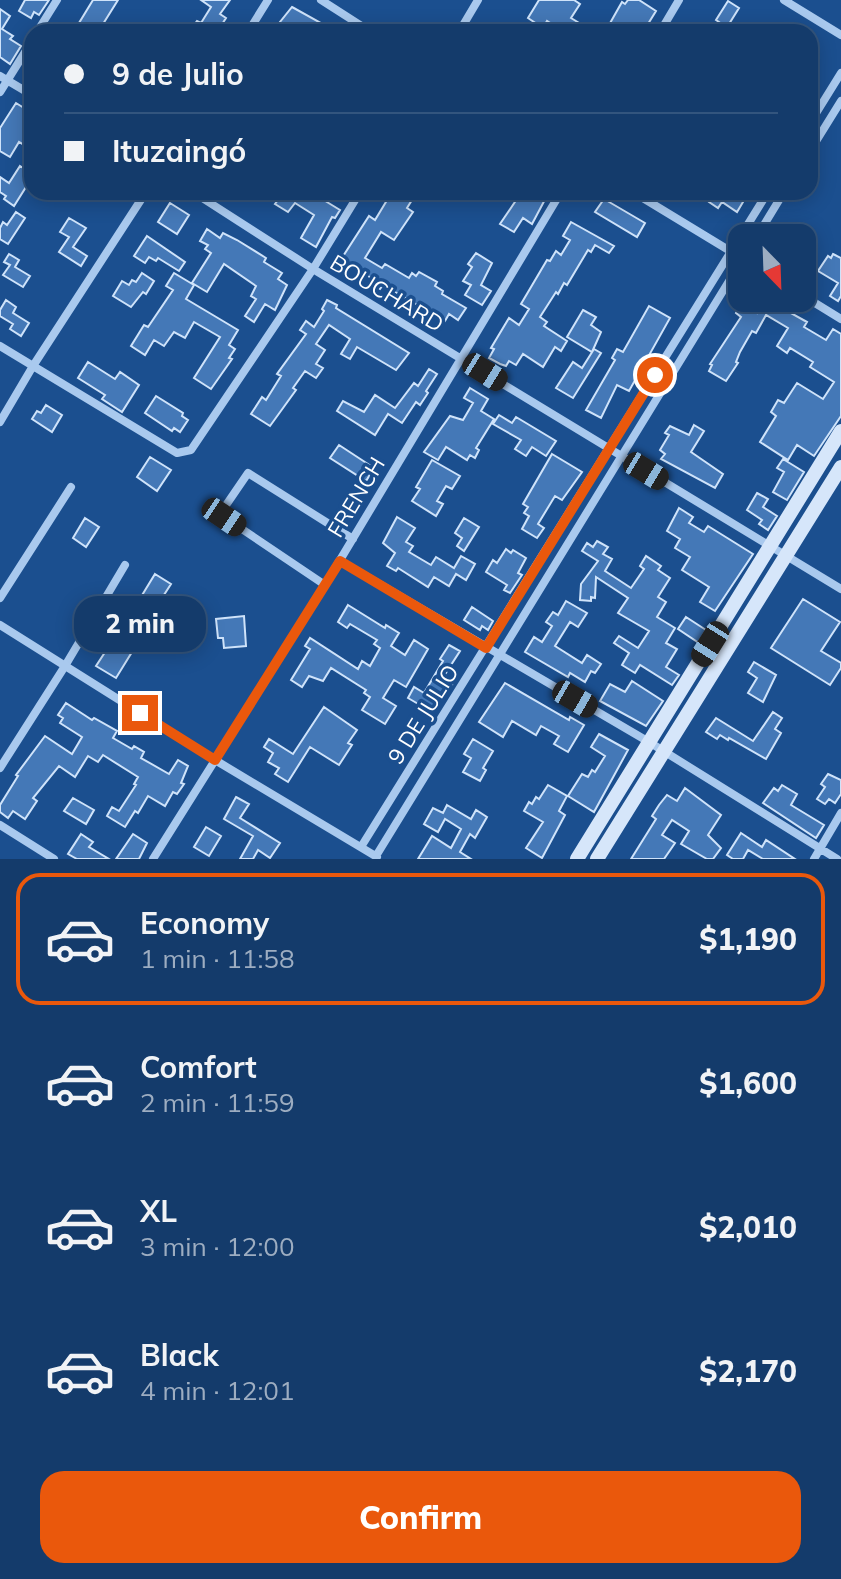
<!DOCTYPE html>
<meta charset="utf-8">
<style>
body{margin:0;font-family:Mulish,sans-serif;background:#1d4271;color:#f1f3f6;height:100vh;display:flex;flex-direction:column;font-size:30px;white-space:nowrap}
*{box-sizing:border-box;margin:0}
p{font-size:26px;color:#9dadc1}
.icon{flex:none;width:44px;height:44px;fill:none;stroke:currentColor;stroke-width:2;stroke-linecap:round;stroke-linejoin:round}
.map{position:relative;height:859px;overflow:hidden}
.details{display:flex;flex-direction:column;background:#143b6b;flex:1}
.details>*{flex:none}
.guide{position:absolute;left:24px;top:24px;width:794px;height:176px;border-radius:24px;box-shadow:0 4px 20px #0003,0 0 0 2px #33557e;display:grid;align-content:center;height:176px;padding:0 40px;background:#143b6b}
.needle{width:52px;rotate:157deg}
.controls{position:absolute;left:728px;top:224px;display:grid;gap:16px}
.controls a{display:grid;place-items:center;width:88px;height:88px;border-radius:16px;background:#143b6b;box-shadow:0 4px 20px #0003,0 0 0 2px #33557e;font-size:40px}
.end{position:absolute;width:36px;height:36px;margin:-18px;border:10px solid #ea580c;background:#fff;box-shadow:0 0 0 4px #fff}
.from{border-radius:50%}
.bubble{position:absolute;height:56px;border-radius:24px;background:#143b6b;box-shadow:0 4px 20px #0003,0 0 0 2px #33557e;font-size:26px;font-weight:800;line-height:56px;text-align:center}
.car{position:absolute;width:24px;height:48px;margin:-24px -12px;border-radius:10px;box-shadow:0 0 6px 2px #0007;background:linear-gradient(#222 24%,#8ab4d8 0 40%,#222 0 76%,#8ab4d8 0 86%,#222 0)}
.guide b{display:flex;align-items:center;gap:28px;height:76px;font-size:30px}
.guide b+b{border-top:2px solid #33557e}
.guide i{width:20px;height:20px;background:#f1f3f6}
ul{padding:14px 0 0;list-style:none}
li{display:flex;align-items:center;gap:24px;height:132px;margin:0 16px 12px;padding:0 24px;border:4px solid transparent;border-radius:24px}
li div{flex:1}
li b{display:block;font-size:30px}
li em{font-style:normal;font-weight:800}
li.active{border-color:#ea580c}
li>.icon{width:72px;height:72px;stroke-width:1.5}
.button{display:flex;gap:16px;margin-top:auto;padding:16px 40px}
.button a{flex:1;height:92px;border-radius:24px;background:#ea580c;color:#fff;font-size:32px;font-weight:800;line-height:92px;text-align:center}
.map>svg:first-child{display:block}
</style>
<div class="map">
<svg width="841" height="859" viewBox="0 0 841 859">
<rect width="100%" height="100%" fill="#1b4f8f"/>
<!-- building -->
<path fill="#4478b7" stroke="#cfe3fa" stroke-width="2" d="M25,0H49L39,15L34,12L31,18L19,11Z
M93,0H118L98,32H93L79,23Z
M201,0H230L220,14L226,18L217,32H189L197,21L201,23L211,7Z
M539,0H574L580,4L571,18L594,32H564L547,21L543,28L528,18Z
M628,0H639L656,11L648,24L654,28L653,32H605L622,2L625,4Z
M728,1L739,8L724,32H713L719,22L716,20Z
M292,7L321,23L315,32H272Z
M0,9L10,16L2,29L13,36L10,39L21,46L10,64L0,57Z
M16,103L32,113V150L19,142L10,157L0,151V128Z
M20,166L31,173L28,177L31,179L14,206L4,199L6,196L0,192V177L9,183Z
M265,192H326L322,199L340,210L335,218L332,217L316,247L301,238L314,215L295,203L288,212L275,204L278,200Z
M392,192H417L407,208L413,212L394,240L381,232L365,258L382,268L385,264L409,278L412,273L416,276L419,272L437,282L435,286L443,291L442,294L466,308L458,320L449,314L445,321L383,285L380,289L372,284L375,280L350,266L348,270L338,264L369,216L375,220Z
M528,192H549L532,224L523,218L514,232L500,224L519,196L523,199Z
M715,192H749L737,212L722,202L718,208L709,202Z
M604,199L645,223L637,237L595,212Z
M170,203L189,215L177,234L158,222Z
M16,212L25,218L8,244L0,239V228L3,222L7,225Z
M69,218L86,228L73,247L87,256L81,266L59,252L69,237L60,232Z
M571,222L614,246L609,253L595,245L591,252L588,250L567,285L564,283L558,294L556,292L540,317L547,322L544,326L567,341L561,351L555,347L543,367L523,354L516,365L509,361L506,366L500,364L489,358L494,349L491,348L509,318L519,325L529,309L521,304L547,260L550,261L556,251L561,255L570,240L563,236Z
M207,229L220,238L223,233L237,240L266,258L264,262L282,273L278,279L287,285L275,310L265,304L254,322L245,316L256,299L251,296L256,286L224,264L207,292L192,283L211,253L205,249L208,245L200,241Z
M147,236L185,262L179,271L158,258L156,261L149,257L145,263L134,256Z
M476,253L492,263L481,285L491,291L482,305L465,295L471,285L463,281L472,267L468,264Z
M9,254L19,260L15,267L30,276L23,287L3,275L10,265L4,262Z
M833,254L841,258V296L838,301L830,296L838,283L818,271L828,256L831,258Z
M142,273L154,281L146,294L143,292L131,307L113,296L122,281L129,285L132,280L136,282Z
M174,273L194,285L186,299L238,330L229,345L235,349L229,358L232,359L211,389L194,378L220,337L194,322L185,338L174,332L164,346L154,340L145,355L131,346L144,325L148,327L173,290L166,286Z
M771,298H782L792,304L787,311L807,322L804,327L826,340L833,329L841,334V416L814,456L797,445L788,460L760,442L776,416L771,412L778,400L784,403L797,383L823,399L834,382L810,367L813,362L790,348L787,353L777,346L788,328L766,315L756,333L752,331L740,352L736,362L738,363L726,381L709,371L712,365L710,364L741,317L736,313L742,303L757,313L761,305L765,307Z
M6,300L16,307L13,313L29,323L21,336L10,329L13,324L0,316V310Z
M327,300L337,305L336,308L409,353L396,370L357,347L350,359L341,354L350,339L329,325L316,344L325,350L316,364L323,368L316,378L305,371L293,388L296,390L270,426L251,414L262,397L266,400L281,376L277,374L306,334L300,330L306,321L314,327L324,311L322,309Z
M649,306L670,318L629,391L617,385L601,418L586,410L615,360L612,358L617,349L623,352Z
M583,310L596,317L591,325L601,332L592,352L567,337Z
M594,349L601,353L573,398L556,388L573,362L582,368Z
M88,362L115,379L120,372L139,385L122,412L102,399L105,395L78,378Z
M429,369L437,374L426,391L428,393L420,405L416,402L402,423L388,414L375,435L337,411L343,401L364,412L375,395L395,408L414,383L418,386Z
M470,388L488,399L481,411L494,419L476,448L479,450L475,458L470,455L467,460L446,447L438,460L424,452L450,416L463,420L473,403L464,398Z
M156,396L183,413L182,416L188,420L180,432L174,428L172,431L145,413Z
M46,405L62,415L52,432L32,419L37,411L41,413Z
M499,415L512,423L516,417L556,441L546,456L532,447L526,456L515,449L521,440L493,424Z
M694,425L704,431L691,452L723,474L715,488L661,459L665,454L660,450L669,435L665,433L670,426L689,435Z
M339,445L374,468L366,481L330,458Z
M552,454L582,472L562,500L555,496L538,524L544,528L537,538L522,529L529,516L524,513L528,507L523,504Z
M150,457L171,470L157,491L137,477Z
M783,459L804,472L787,500L773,492L784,472L777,468Z
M432,460L460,476L452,489L446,486L437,501L443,504L436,516L412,501L420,489L416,487Z
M757,493L768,499L763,507L777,516L768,530L759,524L762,520L747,510Z
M679,508L693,517L689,523L704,532L708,526L753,554L715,611L700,602L709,587L682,570L690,557L675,548L680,539L667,531Z
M397,517L415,528L406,542L413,546L409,552L431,565L436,557L454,568L461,556L475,564L466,580L456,574L449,586L434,577L428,587L398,568L396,571L387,566L395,553L383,543Z
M85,518L99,527L86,547L73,538Z
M464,518L479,527L464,551L457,546L462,538L455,533Z
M597,541L608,547L603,554L612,559L605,571L631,588L644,569L640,566L646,556L661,566L658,570L670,578L658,597L666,602L657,617L675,628L666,643L677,649L666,667L679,675L672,685L640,665L635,673L622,665L629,653L614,643L619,636L638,648L649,631L618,613L628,598L596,577L595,598L591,597V601L580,600L581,584L598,561L582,551L587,543L593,547Z
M506,549L511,553L513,550L526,558L518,573L522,575L510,593L504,590L507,585L486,572L493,560L497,563Z
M155,574L171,584L138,635L119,623L129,608L133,610Z
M803,599L840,622L821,651L841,663V668L830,685L771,648Z
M566,601L587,613L578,627L570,622L555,646L582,663L587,655L601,664L595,673L591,671L585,682L570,673L568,677L525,652L534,637L542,642L552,626L546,622L553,612L558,615Z
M348,605L385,628L386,625L399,633L391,646L405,655L414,640L428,649L406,687L394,680L383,698L396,706L385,724L362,710L370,697L364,693L366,690L331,668L323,681L309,676L302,687L291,680L310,649L305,646L310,638L358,669L362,661L370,666L380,648L374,644L377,640L350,624L347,628L338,622Z
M472,607L493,621L488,630L482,626L480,630L464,620Z
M244,616L246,646L224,648L223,638H218L216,619Z
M686,617L706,630L699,643L678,629Z
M113,640L132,652L116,678L96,666Z
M449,645L460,651L442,679L452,685L432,712L408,698L414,687L424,693L443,661L440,659Z
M754,662L776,675L763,702L748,693L757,678L748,672Z
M632,681L663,701L646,726L600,701L610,684L625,692Z
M505,683L569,720L570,717L584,725L568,752L554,744L559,736L541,726L536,735L512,721L503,737L479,722Z
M66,703L92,720L94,718L117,731L113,738L132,749L134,746L144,752L141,758L169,774L178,760L188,766L181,783L184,784L177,794L173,792L165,806L148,796L138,813L135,811L125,827L107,816L112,807L119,811L136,785L134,784L138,777L103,755L98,762L88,756L75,777L59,766L33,798L37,801L25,819L13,811L8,818L0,812V805L18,776L16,775L45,736L72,754L82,737L60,723L63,718L58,715Z
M324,707L357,730L348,743L352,745L339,765L310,747L288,782L275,774L279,768L268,762L273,753L264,747L269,739L293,754Z
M773,712L782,718L775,729L781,733L766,759L729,738L728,740L720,735L717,739L706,732L716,718L753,741Z
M599,734L628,750L594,812L568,796L582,774L588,777L592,770L595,772L605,756L591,747Z
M473,739L493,751L483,768L486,770L480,781L463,772L471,758L464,754Z
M828,774L841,780V794L835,803L829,799L825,804L817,799L825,787L821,784Z
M548,785L567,796L559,811L565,815L542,858L526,848L543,822L524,811L529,802L532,804L536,797L539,799Z
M782,785L797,794L791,805L824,825L816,838L763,803L774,788L778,791Z
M685,788L721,815L708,835L721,848L713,859H707L681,844L689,831L672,820L662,835L675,843L664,859H631L656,819L652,816L659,805L667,795L677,801Z
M236,797L249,804L240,818L280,843L270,858L258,850L253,859H240L253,836L224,819Z
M73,798L94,810L86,824L64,811Z
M447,805L471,819L476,810L487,817L475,838L470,834L460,852L471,859H418L432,836L451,848L461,829L445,819L438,832L424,824L433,808L443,813Z
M206,827L221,836L209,856L194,847Z
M741,833L762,847L766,840L795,859H763L748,850L743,859H733L727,855Z
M81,834L93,842L89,847L109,859H77L68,854Z
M133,834L147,843L139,859H116Z"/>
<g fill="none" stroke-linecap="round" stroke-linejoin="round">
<!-- street -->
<path stroke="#a9c9ee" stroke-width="8" d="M321,0L371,32
M784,0L841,35
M37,32L57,0
M248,32L268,0
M459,32L478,0
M660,32L679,0
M0,76L32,95
M0,92L32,41
M810,123L841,73
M810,151L841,101
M193,192L313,269L841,589
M633,192L735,254
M756,238L784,192
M802,295L841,319
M0,346L177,453L191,450L313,269L360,192
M0,422L33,366L146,192
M340,561L649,742L837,859
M325,585L224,517L222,511L248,473L353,539
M0,598L71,487
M0,625L215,760L377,857
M0,768L65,666L125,565
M0,825L54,859
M361,847L768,192
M376,856L742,260
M153,859L325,585L561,192
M814,859L841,813"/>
<!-- secondary -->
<path stroke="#d6e6fa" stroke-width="14" d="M577,859L841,431
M597,859L841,467"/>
</g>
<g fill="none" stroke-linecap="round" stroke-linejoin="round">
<!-- route -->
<path stroke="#ea580c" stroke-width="10" d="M140,713L215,760L340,561L486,648L655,375"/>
</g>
<g text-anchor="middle" stroke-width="7" stroke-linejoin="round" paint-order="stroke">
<!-- street labels -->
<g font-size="22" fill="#fff" stroke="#1b4f8f">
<text transform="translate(387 293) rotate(31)" y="8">BOUCHARD</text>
<text transform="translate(356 497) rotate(-59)" y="8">FRENCH</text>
<text transform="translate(423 714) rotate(-58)" y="8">9 DE JULIO</text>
</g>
</g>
</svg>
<div class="controls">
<a><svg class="needle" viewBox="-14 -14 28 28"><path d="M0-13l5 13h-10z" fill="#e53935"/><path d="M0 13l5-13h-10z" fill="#9dadc1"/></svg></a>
</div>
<i class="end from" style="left:655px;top:375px"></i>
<i class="end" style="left:140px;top:713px"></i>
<div class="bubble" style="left:74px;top:596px;width:132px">2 min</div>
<i class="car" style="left:485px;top:372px;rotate:122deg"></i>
<i class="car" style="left:646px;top:471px;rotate:121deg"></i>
<i class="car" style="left:224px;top:517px;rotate:124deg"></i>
<i class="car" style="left:710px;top:644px;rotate:212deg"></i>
<i class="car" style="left:575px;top:699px;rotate:120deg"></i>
<div class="guide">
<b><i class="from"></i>9 de Julio</b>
<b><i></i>Ituzaingó</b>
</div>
</div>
<section class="details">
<ul>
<li class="active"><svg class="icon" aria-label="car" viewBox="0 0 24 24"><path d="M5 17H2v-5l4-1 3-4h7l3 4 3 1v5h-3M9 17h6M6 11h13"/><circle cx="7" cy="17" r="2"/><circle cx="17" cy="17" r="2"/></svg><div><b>Economy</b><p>1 min · 11:58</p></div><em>$1,190</em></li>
<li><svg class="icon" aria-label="car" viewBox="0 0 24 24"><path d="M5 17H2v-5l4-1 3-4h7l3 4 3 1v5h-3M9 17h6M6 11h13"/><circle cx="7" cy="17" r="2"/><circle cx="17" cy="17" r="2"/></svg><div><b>Comfort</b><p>2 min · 11:59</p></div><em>$1,600</em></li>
<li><svg class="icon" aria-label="car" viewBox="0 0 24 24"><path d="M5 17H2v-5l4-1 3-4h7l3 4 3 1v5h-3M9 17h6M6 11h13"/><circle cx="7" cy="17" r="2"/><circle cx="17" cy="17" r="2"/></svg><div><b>XL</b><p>3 min · 12:00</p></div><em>$2,010</em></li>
<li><svg class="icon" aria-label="car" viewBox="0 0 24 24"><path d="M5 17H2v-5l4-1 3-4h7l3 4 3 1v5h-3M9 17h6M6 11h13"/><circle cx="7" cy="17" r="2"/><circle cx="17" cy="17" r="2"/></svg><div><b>Black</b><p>4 min · 12:01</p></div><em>$2,170</em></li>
</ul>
<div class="button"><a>Confirm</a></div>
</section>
